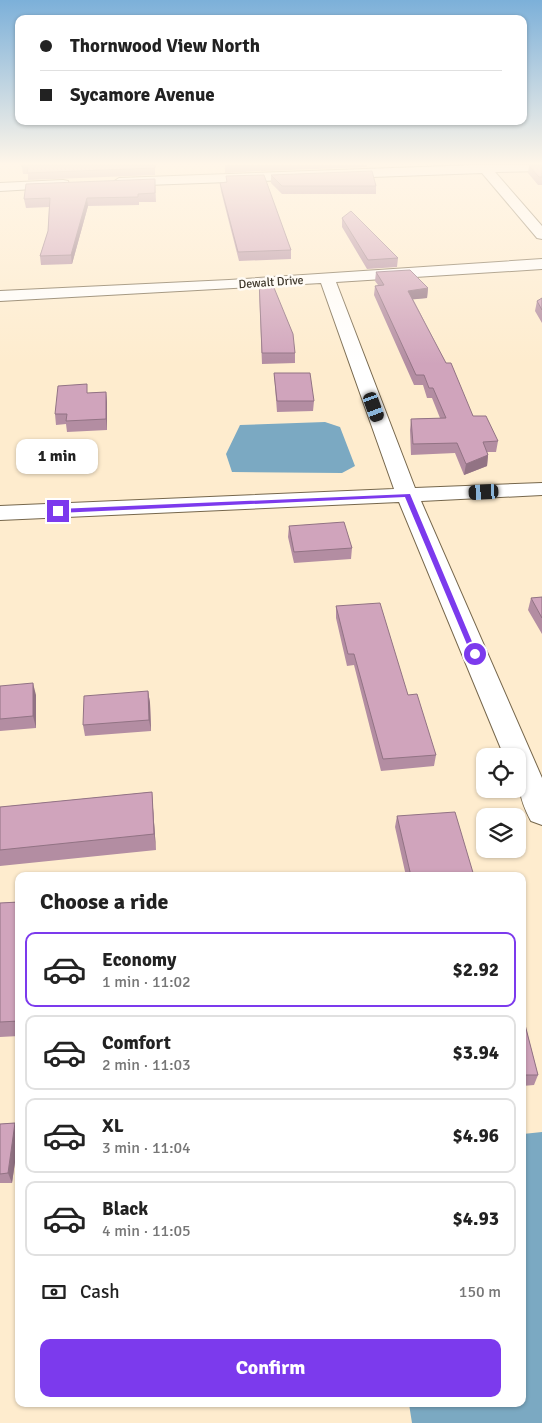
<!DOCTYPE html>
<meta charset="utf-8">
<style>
body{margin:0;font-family:Signika,sans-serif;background:#f2f2f2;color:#222;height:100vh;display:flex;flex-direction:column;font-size:19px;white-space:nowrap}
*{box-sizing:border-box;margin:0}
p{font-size:16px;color:#767676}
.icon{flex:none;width:28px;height:28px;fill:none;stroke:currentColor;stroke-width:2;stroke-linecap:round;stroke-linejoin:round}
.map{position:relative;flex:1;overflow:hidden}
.sheet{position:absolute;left:15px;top:872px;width:511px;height:535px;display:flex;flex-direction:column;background:#fff;border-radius:10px;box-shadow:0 1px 4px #0004}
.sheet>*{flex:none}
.banner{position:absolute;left:15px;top:15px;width:512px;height:110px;border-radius:10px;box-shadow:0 1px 4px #0004;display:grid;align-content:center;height:110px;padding:0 25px;background:#fff}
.buttons{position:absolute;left:476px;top:748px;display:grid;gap:10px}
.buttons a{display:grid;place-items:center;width:50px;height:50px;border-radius:10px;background:#fff;box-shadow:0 1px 4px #0004;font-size:25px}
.end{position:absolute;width:22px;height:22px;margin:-11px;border:6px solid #7c3aed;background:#fff;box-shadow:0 0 0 2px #fff}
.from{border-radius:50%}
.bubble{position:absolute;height:35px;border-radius:10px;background:#fff;box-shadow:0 1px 4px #0004;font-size:16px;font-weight:800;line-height:35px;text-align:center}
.car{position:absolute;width:15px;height:30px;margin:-15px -8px;border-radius:6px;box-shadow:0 0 4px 1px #0007;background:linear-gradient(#222 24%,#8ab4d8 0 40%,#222 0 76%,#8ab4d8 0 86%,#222 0)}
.banner b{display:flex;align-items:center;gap:18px;height:48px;font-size:19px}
.banner b+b{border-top:1px solid #e0e0e0}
.banner i{width:12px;height:12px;background:#222}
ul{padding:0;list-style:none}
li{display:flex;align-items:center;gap:15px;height:75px;margin:0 10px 8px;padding:0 15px;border:2px solid #e0e0e0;border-radius:10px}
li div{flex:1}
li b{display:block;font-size:19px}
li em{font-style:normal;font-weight:800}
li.active{border-color:#7c3aed}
li>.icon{width:45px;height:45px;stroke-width:1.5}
h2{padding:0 25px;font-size:22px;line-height:60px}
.pay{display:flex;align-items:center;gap:12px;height:55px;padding:0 25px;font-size:19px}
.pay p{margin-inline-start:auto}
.action{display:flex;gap:10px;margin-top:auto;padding:10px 25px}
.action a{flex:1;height:58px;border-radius:10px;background:#7c3aed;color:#fff;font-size:20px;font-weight:800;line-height:58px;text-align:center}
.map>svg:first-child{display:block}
</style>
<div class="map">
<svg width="542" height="1423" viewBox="0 0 542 1423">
<rect width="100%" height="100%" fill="#feecce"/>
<!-- water -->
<path fill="#7ba9c2" d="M325,422L340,427L355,466L342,473L232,472L226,454L240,425Z
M542,1132V1423H412L409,1404H522L523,1134Z"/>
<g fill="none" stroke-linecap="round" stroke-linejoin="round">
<!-- street casing -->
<g stroke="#76674c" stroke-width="2">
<path id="street" d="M542,165V171L495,172L542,226V239L537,238L482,173L119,186L113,182L119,178L476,165Z
M63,180L68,181L69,184L68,187L0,191V183Z
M542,259V269L336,282L415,488L542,483V495L421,501L542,778V825L531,821C518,797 518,783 518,756H504L399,502L0,520V506L394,489L321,283L0,301V291L229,280Z"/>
</g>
<!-- street -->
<use href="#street" fill="#fff" fill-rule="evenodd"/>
</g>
<!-- wall -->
<path fill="#b38da2" d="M155,165V175L28,180V174H23L22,167Z
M225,165H367V167L261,171L260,170V171L225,173Z
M542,165V185H538L528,173L529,166Z
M271,175L376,186V194H282L271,183Z
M155,179L156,202H139V205L88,206L72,264L41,265L40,256L48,231L49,207L26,208L24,199Z
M220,183L291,250V259L239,261L221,191Z
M342,218L398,258L397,267L367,269L342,227Z
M376,272L428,288L427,298L413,299L473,416L498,441L496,452H487L488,455L487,466L464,475L455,453L411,455L410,430L411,419L440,418L432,398H427L423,385H414L374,295L375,286L378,285L375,281Z
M259,288L295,353V363L262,364Z
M542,298V323L535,311L537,301Z
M274,373L314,401L313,411L277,412Z
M106,392L107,403V430L67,432L66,424L56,425L55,414L88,393Z
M289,526L352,548L351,559L294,563L288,537Z
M542,597V634L528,610L531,598Z
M336,606L408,695L436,755L434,766L381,771L354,665L347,666L336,618Z
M0,686L36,695V728L0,731Z
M148,691L150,703L151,731L85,736L83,725Z
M152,792L153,808L156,850L0,866V807Z
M397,816L474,876H406L395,827Z
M19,902V1036L0,1037V903Z
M522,1013L538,1075L534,1085L522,1086Z
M15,1123L19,1133L12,1183H0V1124Z"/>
<!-- shaded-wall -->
<path fill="#927384" d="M87,198L88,206L72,264L71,255Z
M428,288L427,298L407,300L408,291Z
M106,392L107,403V430L106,419Z
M488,455L487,466L464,475L466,464Z
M33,683L36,695V728L33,716Z
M148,691L150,703L151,731L149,720Z
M152,792L153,808L156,850L154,834Z
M15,1123L19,1134L12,1183L8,1173Z"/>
<!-- building -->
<path fill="#d0a4bc" stroke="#927384" d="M22,165H155V168L27,173L28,167H22Z
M542,165V177H539L529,166Z
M372,171L376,186H282L271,175Z
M264,175L291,250L238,252L220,183L227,182L226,176Z
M155,179V193L138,194V197L87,198L71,255L40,256L48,231L50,198L24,199L26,184Z
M351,211L398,258L368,260L342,218Z
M410,270L428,288L408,291L446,363H451L473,416H486L498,441L483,442L488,455L466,464L457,443L413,444L411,419L446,418L433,388H429L424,375H416L375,286L384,285L376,272Z
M270,278L293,334L295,353H262L259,279Z
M542,298V310L537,301Z
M274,373H310L314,401H277Z
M87,384V393L106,392V419L66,421L67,414H55L58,386Z
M344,522L352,548L294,552L289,526Z
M542,597V618L531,598Z
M380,603L408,695L417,694L436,755L383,759L354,654H348L336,606Z
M33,683V716L0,719V686Z
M148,691L149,720L83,725L84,696Z
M152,792L154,834L0,850V807Z
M455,812L474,876H411L397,816Z
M19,902V1021L0,1022V903Z
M522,1013L538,1075H522Z
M15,1123L8,1173L0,1174V1124Z"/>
<!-- sky -->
<linearGradient id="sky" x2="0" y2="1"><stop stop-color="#7cb0d9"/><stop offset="0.45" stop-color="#fff6e9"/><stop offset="1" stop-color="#fff6e9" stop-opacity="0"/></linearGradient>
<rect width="542" height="364" fill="url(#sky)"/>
<!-- route -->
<path fill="#7c3aed" d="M410,494L478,656L471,654L405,497L58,513L55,511L58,509Z"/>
<g text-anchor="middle" stroke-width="5" stroke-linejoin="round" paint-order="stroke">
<!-- far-street labels -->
<g font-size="12" fill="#3e372b" stroke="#fffbf5">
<text transform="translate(271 282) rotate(-4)" y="4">Dewalt Drive</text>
</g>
</g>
</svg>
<div class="buttons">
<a><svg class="icon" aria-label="locate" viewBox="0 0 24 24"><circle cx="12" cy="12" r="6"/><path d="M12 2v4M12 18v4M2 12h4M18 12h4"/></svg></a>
<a><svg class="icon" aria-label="layers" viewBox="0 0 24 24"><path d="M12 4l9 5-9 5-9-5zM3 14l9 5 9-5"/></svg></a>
</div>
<i class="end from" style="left:475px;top:654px"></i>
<i class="end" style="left:58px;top:511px"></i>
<div class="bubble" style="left:16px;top:439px;width:82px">1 min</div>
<i class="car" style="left:374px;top:407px;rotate:160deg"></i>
<i class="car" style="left:484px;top:492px;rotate:267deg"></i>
<div class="banner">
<b><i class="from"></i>Thornwood View North</b>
<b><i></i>Sycamore Avenue</b>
</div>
<section class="sheet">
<h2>Choose a ride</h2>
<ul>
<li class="active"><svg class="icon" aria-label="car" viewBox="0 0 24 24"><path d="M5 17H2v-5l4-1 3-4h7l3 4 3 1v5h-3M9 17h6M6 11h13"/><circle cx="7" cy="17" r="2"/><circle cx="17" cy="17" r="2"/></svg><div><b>Economy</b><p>1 min · 11:02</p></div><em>$2.92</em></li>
<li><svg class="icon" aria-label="car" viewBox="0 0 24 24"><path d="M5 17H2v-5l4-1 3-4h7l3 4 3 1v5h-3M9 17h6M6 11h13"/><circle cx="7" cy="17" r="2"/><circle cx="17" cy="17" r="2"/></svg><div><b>Comfort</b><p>2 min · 11:03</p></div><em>$3.94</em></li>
<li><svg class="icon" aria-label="car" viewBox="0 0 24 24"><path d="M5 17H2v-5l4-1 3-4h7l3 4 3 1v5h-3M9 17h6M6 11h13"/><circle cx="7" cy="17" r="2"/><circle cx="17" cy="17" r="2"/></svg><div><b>XL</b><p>3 min · 11:04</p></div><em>$4.96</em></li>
<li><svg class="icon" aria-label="car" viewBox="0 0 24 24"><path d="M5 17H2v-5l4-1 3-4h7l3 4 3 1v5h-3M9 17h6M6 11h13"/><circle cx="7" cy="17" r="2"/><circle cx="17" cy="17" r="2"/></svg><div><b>Black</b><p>4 min · 11:05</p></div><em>$4.93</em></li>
</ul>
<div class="pay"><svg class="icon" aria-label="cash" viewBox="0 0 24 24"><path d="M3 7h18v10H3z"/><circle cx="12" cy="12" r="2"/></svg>Cash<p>150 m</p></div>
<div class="action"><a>Confirm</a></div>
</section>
</div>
